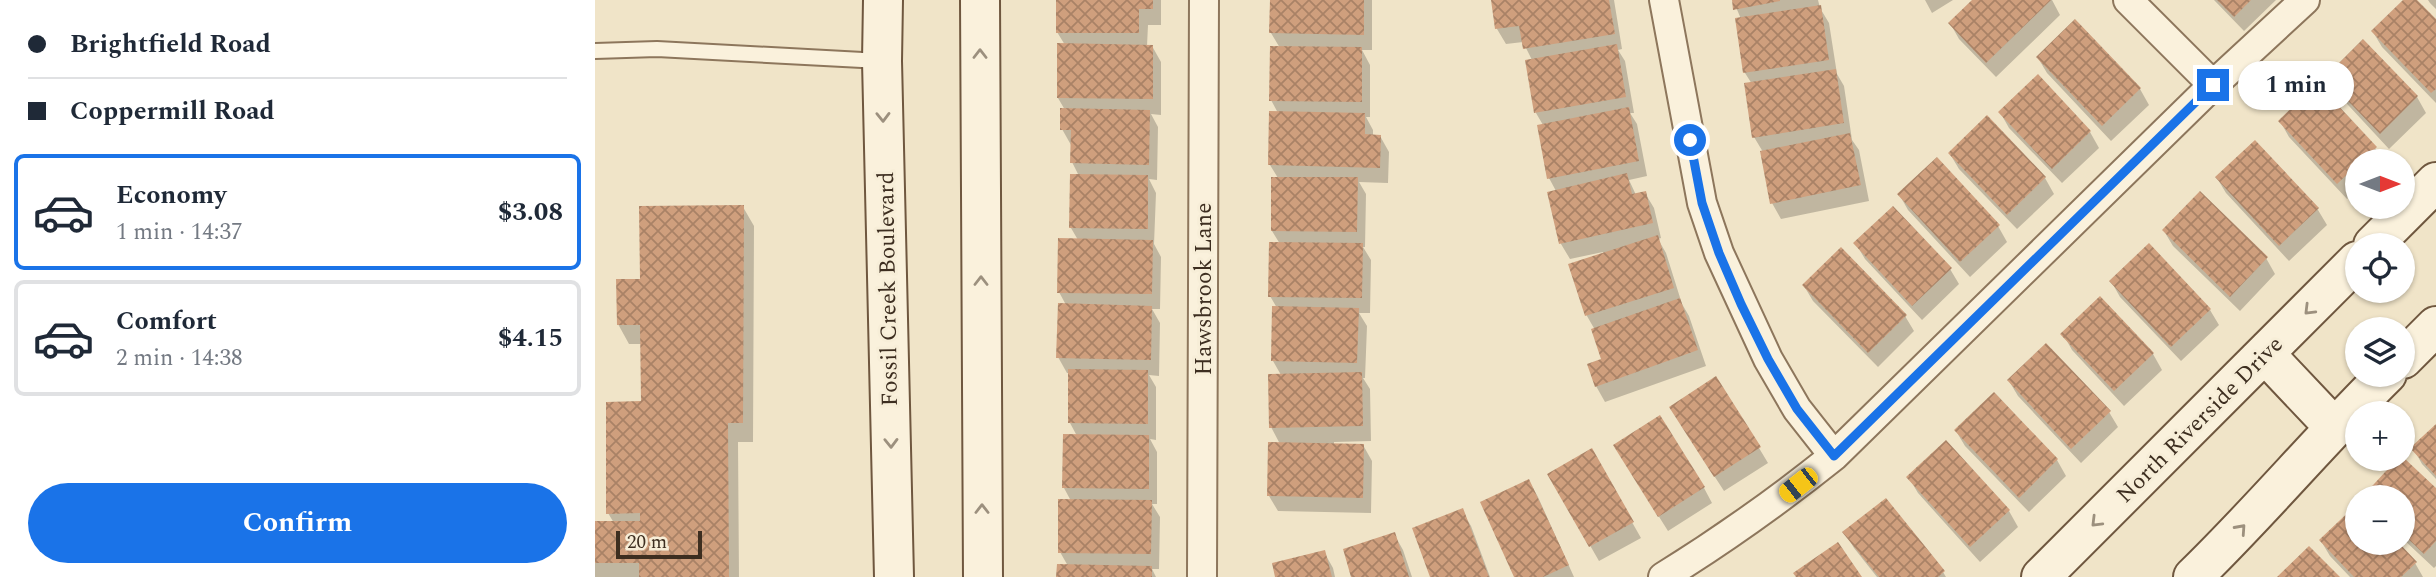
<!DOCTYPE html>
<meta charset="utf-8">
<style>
body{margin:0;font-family:Spectral,serif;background:#f6f6f7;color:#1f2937;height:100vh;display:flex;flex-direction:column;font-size:26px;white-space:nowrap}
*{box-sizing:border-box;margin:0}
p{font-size:23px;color:#747a83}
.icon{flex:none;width:38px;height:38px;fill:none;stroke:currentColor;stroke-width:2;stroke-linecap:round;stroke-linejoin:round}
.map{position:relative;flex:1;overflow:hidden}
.drawer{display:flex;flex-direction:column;background:#fff;width:595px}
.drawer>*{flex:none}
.hud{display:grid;align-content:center;height:154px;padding:0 28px;background:#fff}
.needle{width:46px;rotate:90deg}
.fabs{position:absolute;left:1750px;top:149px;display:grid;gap:14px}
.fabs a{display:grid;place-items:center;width:70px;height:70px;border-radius:50%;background:#fff;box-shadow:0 2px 5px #0004;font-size:35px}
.scale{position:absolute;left:21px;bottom:18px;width:86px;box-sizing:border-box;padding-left:7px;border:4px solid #3d2e20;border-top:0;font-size:19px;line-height:24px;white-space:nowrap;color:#3d2e20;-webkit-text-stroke:5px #f7eed8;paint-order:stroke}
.end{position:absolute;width:32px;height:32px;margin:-16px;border:9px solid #1a73e8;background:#fff;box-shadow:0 0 0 4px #fff}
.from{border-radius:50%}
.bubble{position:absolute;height:49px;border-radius:24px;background:#fff;box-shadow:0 2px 5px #0004;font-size:23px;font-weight:700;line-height:49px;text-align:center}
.car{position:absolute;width:21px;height:42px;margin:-21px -10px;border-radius:9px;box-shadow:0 0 5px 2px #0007;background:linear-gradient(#f5c518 24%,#345 0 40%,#f5c518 0 76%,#345 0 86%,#f5c518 0)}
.hud b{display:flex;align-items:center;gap:24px;height:66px;font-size:26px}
.hud b+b{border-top:2px solid #e0e1e3}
.hud i{width:18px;height:18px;background:#1f2937}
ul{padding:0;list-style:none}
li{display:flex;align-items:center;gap:21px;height:116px;margin:0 14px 10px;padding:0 14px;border:4px solid #e0e1e3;border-radius:10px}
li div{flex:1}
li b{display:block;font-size:26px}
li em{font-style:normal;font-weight:700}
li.selected{border-color:#1a73e8}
li>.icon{width:63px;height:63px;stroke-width:1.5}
.button{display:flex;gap:14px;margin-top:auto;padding:14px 28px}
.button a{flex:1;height:80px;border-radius:42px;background:#1a73e8;color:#fff;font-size:28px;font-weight:700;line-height:80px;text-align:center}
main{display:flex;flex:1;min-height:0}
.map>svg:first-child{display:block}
</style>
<main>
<section class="drawer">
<div class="hud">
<b><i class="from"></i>Brightfield Road</b>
<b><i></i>Coppermill Road</b>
</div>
<ul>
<li class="selected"><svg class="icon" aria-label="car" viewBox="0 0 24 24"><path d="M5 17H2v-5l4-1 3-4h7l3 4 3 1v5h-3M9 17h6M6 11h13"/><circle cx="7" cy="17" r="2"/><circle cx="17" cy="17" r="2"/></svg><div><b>Economy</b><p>1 min · 14:37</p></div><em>$3.08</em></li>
<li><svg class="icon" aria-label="car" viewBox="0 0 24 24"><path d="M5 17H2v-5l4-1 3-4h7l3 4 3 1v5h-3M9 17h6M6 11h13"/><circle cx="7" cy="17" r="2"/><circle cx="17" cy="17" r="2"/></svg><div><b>Comfort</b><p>2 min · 14:38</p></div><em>$4.15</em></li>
</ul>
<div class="button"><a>Confirm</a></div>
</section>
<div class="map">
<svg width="1841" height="577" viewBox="0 0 1841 577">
<defs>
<pattern id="building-cross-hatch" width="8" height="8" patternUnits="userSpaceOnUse" patternTransform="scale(1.75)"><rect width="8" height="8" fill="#cf9f7d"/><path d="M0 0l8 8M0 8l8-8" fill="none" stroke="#a98266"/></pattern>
</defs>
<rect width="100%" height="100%" fill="#f0e4c8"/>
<!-- shadow -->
<path fill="#0003" d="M463,0H566V25H553L552,46H557L566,62V115L556,114L563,127L562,180L554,179L561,193L559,244L566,257L565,309H557L565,323L564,376L554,375L561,387V440L555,439L562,452V504H557L565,517L564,569H557L561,577H463L473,566L465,552L476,501L469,488L482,436L475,423V373H472L463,357L471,305L464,292L483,240L476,228L484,176L477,162L476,145L467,129L470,110L463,98L470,45L462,32Z
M677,0H777V50H767L775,65V117H771L778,130V136H785L794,152L793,183L764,182L771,194L770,247H768L776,260L775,313H764L772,326L770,378H768L775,389L776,441L739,442V445H768L777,461L776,513L683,511L674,496L685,444L676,427L686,375L678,361L682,308L675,296L685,244L677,231L683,178L675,165L683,113L676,100L685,48L676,33Z
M1019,0L1027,49L1023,50L1030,61L1039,113H1035L1042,124L1052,176L1034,180L1041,195L1050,193L1059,208L1066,238L1063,239L1071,253L1087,304L1094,316L1111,366L1010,402L1001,386L1009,360L1000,330L992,316L975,265L1009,254L1008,252L975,259L966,244L954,193L961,191L954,178L948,125L941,113L932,61L937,60L928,42L911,44L902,29L897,1Z
M1138,0H1223L1225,8L1234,23L1242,74L1249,86L1257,140L1264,150L1274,201L1186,219L1177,203L1168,152L1159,137L1157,84L1150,73L1142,20L1146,19Z
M1330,0H1358L1337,13Z
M1380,0H1457L1465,15L1401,77L1364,39L1355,23Z
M1619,0H1681L1649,31Z
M1811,0H1820L1841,22V103L1787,47L1778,32Z
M1833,0H1841V9L1835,3Z
M1480,22L1545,89L1554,105L1516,141L1452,73L1443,58Z
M1768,41L1822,97L1831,113L1794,149L1741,92L1732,77Z
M1405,112L1495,132L1504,148L1467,183L1414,128Z
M1685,121L1780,148L1788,161H1762V189L1752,199L1694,137Z
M1660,142L1723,210L1732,225L1694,261L1631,193L1622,178Z
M1355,154L1450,178L1459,194L1422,229L1364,169Z
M1304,194L1403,226L1412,242L1375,277L1313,210Z
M148,207L159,226L158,442H143L144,577H0V523H19L13,513L47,403V344H34L23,324L46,281Z
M1569,231L1671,258L1680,274L1645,311L1578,246Z
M1261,244L1355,269L1364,284L1327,320L1270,259Z
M1516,281L1615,310L1624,325L1586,361L1525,297Z
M1209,286L1310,316L1319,331L1283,367L1218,301Z
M1505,298L1558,354L1567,370L1529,406L1477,350L1468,334Z
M1414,381L1514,412L1523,427L1486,463L1423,396Z
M1399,395L1462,460L1471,476L1434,512L1370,446L1361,431Z
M1085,423L1164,448L1173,463L1129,491Z
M1841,426V479L1827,464L1818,448Z
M1351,442L1414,511L1423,527L1385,562L1323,493L1314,478Z
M996,450L1046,538L1004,561L954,474Z
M1029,461L1109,488L1117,503L1073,531Z
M934,481L943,497L979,577H921Z
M1841,491V566L1839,568L1808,539V497H1771Z
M1762,506V542L1820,563L1828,577H1755L1735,556L1726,541Z
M867,511L876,526L895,577H837Z
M1250,533L1348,572L1351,577H1282L1259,548Z
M799,534L808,550L817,577H758Z
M729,552L738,568L740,577H682Z"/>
<!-- building -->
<path fill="url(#building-cross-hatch)" d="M461,0H558V9H544V33H461Z
M675,0H769V35L674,33Z
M896,0H1014L1020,34L928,49L924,26L900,29Z
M1137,0H1185V1L1138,10Z
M1377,0H1456L1391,63L1353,23Z
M1622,0H1656L1639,17Z
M1808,0H1822L1841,19V89L1836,93L1776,31Z
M1226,5L1234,60L1148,73L1140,18Z
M1480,19L1546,88L1507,126L1441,57Z
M1768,39L1823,96L1785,134L1730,77Z
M462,43L558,45V99L462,98Z
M1022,44L1031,97L939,113L930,60Z
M675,46L767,47V102L674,101Z
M1241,69L1249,123L1157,138L1149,83Z
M1443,74L1496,131L1457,169L1403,112Z
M1722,83L1782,147L1767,161H1762V165L1742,184L1683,121Z
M1034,107L1044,161L952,179L942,125Z
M465,108L555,110L554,165L475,163L476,130H465Z
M674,111L770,113V134L786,135L785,168L673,165Z
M1392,115L1451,177L1412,215L1353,153Z
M1255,133L1266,185L1175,204L1165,151Z
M1660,140L1724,208L1684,246L1620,177Z
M1342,157L1405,225L1365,262L1302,194Z
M1032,173L1037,194L1051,191L1058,223L964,244L952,192Z
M475,174L553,175V229L474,228Z
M676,177H763L762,232L676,231Z
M1605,191L1673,257L1635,297L1567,230Z
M149,205L148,423H133L134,577H44V563H0V521H45V513L11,514V402L46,401L45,325H22L21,279H45L44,206Z
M1298,206L1357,268L1317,306L1258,243Z
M1063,235L1079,288L990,316L973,264Z
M463,238L558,240L557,294L462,293Z
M674,242L768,243L767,298L673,297Z
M1554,243L1616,309L1576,347L1514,281Z
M1246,247L1312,315L1273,353L1207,285Z
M1505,296L1559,353L1519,391L1465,334Z
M1085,298L1103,350L1000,387L992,364L1006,359L996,329Z
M463,303L557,306L556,360L461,358Z
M677,306L764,308L762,363L676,361Z
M1451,343L1516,411L1476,449L1412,380Z
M473,369L553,370V424L473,423Z
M767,372L768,426L674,428L673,374Z
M1121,376L1166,447L1119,477L1074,407Z
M1399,392L1463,459L1424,498L1359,430Z
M1065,415L1110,487L1063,517L1018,445Z
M1841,424V476L1815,448Z
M468,434L554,435V489L467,488Z
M1351,440L1415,510L1375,547L1311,477Z
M673,442L769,444L768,498L672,496Z
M997,448L1039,522L994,547L952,474Z
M1803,458H1809L1841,488V541L1829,554L1808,534V497H1767Z
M934,479L974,565L948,577H919L885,502Z
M1291,498L1350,571L1343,577H1284L1247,532Z
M463,499L557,500L556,554L463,553Z
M1762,504V542H1803L1822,562L1806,577H1759L1724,540Z
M868,508L894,577H835L817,528Z
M800,532L814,577H756L748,549Z
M1243,542L1267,577H1201L1198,573Z
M1714,546L1745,577H1682Z
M730,550L737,577H680L677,563Z
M462,564L557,566V577H461Z"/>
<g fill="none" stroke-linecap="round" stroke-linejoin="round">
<!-- service casing -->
<g stroke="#8d765c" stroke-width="18">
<path id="service" d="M0,51L62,49L286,61"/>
</g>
<!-- minor casing -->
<g stroke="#8d765c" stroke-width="32">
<path id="minor" d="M1069,0L1107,203L1124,253L1173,359L1202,409L1239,456
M1533,0L1618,85
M607,577L609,0
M1068,577C1128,540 1184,500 1239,456L1618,85L1710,0"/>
</g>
<!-- secondary casing -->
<g stroke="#6f573f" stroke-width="42">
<path id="secondary" d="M288,0L287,61L299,577
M385,0L388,577
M1778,245L1841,182
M1670,354L1739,427
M1808,359L1841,326
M1446,577L1762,261
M1598,577C1665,512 1725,440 1792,374"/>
</g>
<!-- service -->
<use href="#service" stroke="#faf1dc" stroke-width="14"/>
<!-- minor -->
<use href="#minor" stroke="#faf1dc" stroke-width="28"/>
<!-- secondary -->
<use href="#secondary" stroke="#faf1dc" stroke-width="38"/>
</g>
<!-- one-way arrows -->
<defs><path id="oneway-chevron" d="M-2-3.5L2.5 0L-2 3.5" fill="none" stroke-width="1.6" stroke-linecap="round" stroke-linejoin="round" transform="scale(1.75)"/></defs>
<g stroke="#9c907e">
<use href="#oneway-chevron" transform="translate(385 54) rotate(-90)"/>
<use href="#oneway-chevron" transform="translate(288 117) rotate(89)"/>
<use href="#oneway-chevron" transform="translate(386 281) rotate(-90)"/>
<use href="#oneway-chevron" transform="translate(1714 310) rotate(135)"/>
<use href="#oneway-chevron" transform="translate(296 443) rotate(89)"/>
<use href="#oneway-chevron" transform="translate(387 509) rotate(-90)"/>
<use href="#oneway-chevron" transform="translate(1501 522) rotate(135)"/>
<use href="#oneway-chevron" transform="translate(1646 529) rotate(-48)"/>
</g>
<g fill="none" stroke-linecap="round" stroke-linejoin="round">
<!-- route -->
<path stroke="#1a73e8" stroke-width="9" d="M1095,140L1107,203L1124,253L1146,304L1173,359L1202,409L1239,456L1618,85"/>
</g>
<g text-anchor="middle" stroke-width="6" stroke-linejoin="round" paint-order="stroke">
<!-- street labels -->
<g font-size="23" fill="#3d2e20" stroke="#f7eed8">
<text transform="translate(292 289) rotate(-91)" y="8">Fossil Creek Boulevard</text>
<text transform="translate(608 289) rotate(-90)" y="8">Hawsbrook Lane</text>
<text transform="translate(1604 419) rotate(-45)" y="8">North Riverside Drive</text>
</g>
</g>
</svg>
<div class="fabs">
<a><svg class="needle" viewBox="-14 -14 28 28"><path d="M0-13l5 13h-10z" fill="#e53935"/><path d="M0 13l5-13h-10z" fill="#747a83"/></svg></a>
<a><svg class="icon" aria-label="locate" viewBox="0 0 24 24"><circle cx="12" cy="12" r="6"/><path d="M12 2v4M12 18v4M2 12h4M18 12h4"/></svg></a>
<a><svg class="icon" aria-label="layers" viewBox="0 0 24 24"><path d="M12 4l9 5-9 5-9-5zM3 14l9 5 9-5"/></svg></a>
<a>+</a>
<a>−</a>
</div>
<div class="scale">20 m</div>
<i class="end from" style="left:1095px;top:140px"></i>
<i class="end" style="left:1618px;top:85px"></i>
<div class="bubble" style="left:1643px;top:61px;width:116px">1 min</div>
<i class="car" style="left:1203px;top:485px;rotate:232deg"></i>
</div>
</main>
